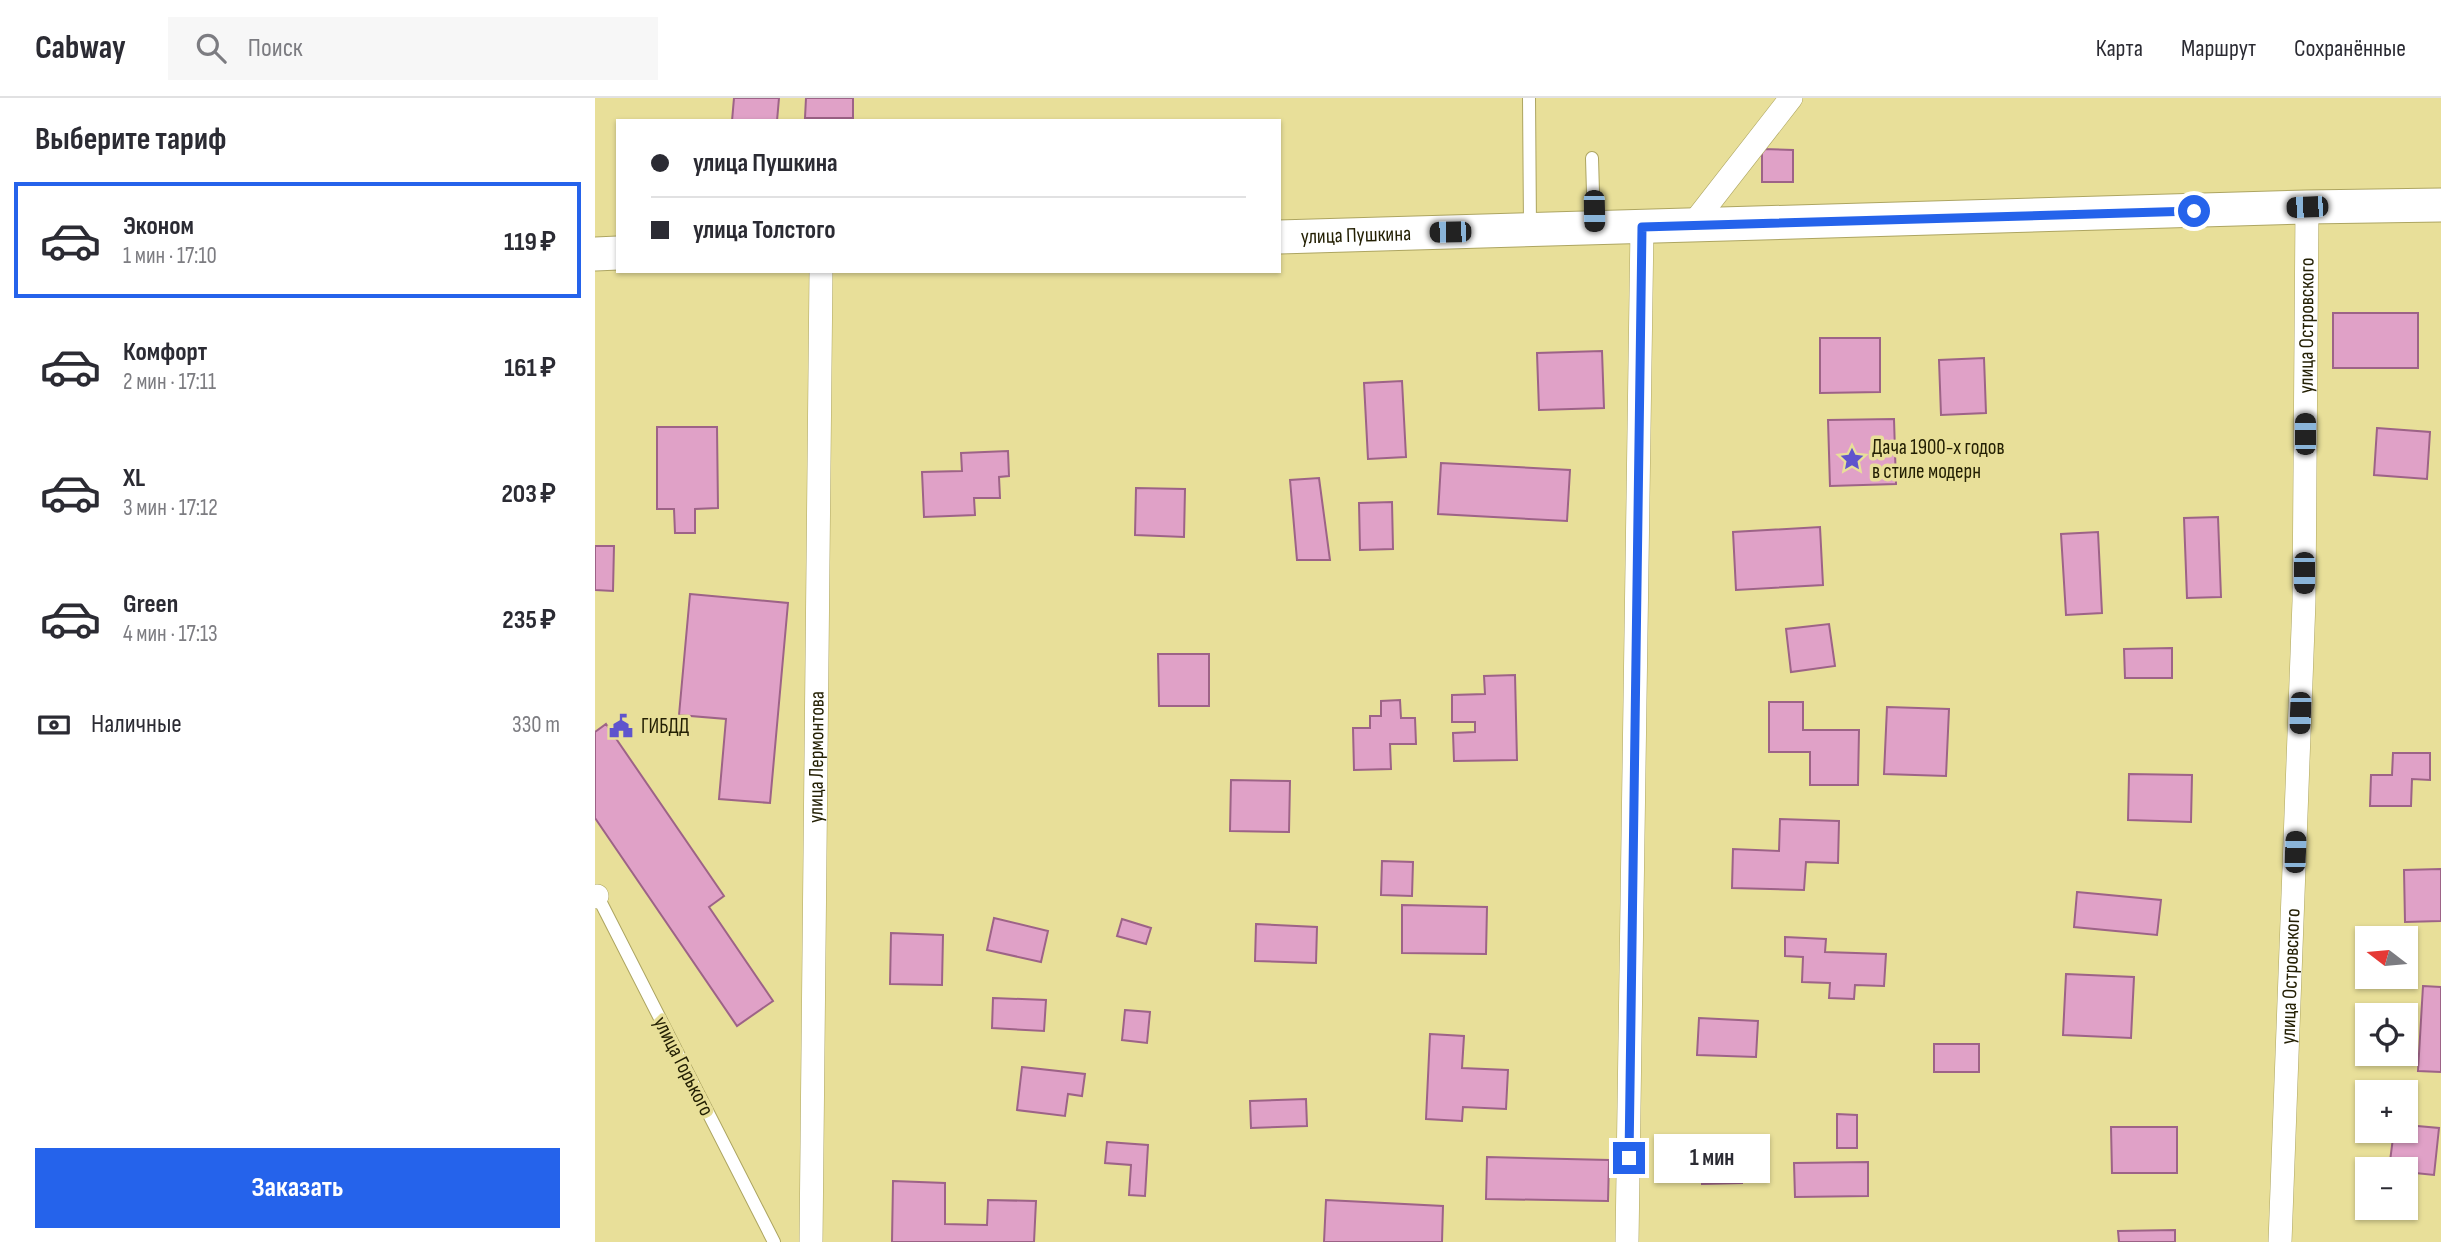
<!DOCTYPE html>
<html lang="ru">
<meta charset="utf-8">
<style>
body{margin:0;font-family:"Sofia Sans Condensed",sans-serif;background:#f7f7f7;color:#2b2b33;height:100vh;display:flex;flex-direction:column;font-size:26px;white-space:nowrap}
*{box-sizing:border-box;margin:0}
p{font-size:23px;color:#7c7c81}
.icon{flex:none;width:38px;height:38px;fill:none;stroke:currentColor;stroke-width:2;stroke-linecap:round;stroke-linejoin:round}
.map{position:relative;flex:1;overflow:hidden}
.side{display:flex;flex-direction:column;background:#fff;width:595px}
.side>*{flex:none}
.guide{position:absolute;left:21px;top:21px;width:665px;height:154px;border-radius:0px;box-shadow:0 2px 5px #0004;display:grid;align-content:center;height:154px;padding:0 35px;background:#fff}
.needle{width:46px;rotate:286deg}
.buttons{position:absolute;left:1760px;top:828px;display:grid;gap:14px}
.buttons a{display:grid;place-items:center;width:63px;height:63px;border-radius:0px;background:#fff;box-shadow:0 2px 5px #0004;font-size:35px}
.end{position:absolute;width:32px;height:32px;margin:-16px;border:9px solid #2563eb;background:#fff;box-shadow:0 0 0 4px #fff}
.from{border-radius:50%}
.bubble{position:absolute;height:49px;border-radius:0px;background:#fff;box-shadow:0 2px 5px #0004;font-size:23px;font-weight:700;line-height:49px;text-align:center}
.car{position:absolute;width:21px;height:42px;margin:-21px -10px;border-radius:9px;box-shadow:0 0 5px 2px #0007;background:linear-gradient(#222 24%,#8ab4d8 0 40%,#222 0 76%,#8ab4d8 0 86%,#222 0)}
.guide b{display:flex;align-items:center;gap:24px;height:66px;font-size:26px}
.guide b+b{border-top:2px solid #e1e1e2}
.guide i{width:18px;height:18px;background:#2b2b33}
ul{padding:0;list-style:none}
li{display:flex;align-items:center;gap:21px;height:116px;margin:0 14px 10px;padding:0 21px;border:4px solid transparent;border-radius:0px}
li div{flex:1}
li b{display:block;font-size:26px}
li em{font-style:normal;font-weight:700}
li.on{border-color:#2563eb}
li>.icon{width:63px;height:63px;stroke-width:1.5}
h2{padding:0 35px;font-size:32px;line-height:84px}
.pay{display:flex;align-items:center;gap:18px;height:77px;padding:0 35px;font-size:26px}
.pay p{margin-inline-start:auto}
.cta{display:flex;gap:14px;margin-top:auto;padding:14px 35px}
.cta a{flex:1;height:80px;border-radius:0px;background:#2563eb;color:#fff;font-size:28px;font-weight:700;line-height:80px;text-align:center}
header{display:flex;align-items:center;gap:42px;box-sizing:border-box;height:98px;padding:0 35px;background:#fff;border-bottom:2px solid #e1e1e2}
header strong{font-size:33px}
nav{display:flex;gap:38px;margin-inline-start:auto;font-size:24px}
.search{width:490px;height:63px;background:#f7f7f7;display:flex;align-items:center;gap:18px;box-sizing:border-box;padding:0 24px;border-radius:0px;color:#7c7c81;font-size:26px}
main{display:flex;flex:1;min-height:0}
.map>svg:first-child{display:block}
</style>
<header>
<strong>Cabway</strong>
<div class="search"><svg class="icon" aria-label="search" viewBox="0 0 24 24"><circle cx="10" cy="10" r="6"/><path d="M15 15l6 6"/></svg>Поиск</div>
<nav><a>Карта</a><a>Маршрут</a><a>Сохранённые</a></nav>
</header>
<main>
<section class="side">
<h2>Выберите тариф</h2>
<ul>
<li class="on"><svg class="icon" aria-label="car" viewBox="0 0 24 24"><path d="M5 17H2v-5l4-1 3-4h7l3 4 3 1v5h-3M9 17h6M6 11h13"/><circle cx="7" cy="17" r="2"/><circle cx="17" cy="17" r="2"/></svg><div><b>Эконом</b><p>1 мин · 17:10</p></div><em>119 ₽</em></li>
<li><svg class="icon" aria-label="car" viewBox="0 0 24 24"><path d="M5 17H2v-5l4-1 3-4h7l3 4 3 1v5h-3M9 17h6M6 11h13"/><circle cx="7" cy="17" r="2"/><circle cx="17" cy="17" r="2"/></svg><div><b>Комфорт</b><p>2 мин · 17:11</p></div><em>161 ₽</em></li>
<li><svg class="icon" aria-label="car" viewBox="0 0 24 24"><path d="M5 17H2v-5l4-1 3-4h7l3 4 3 1v5h-3M9 17h6M6 11h13"/><circle cx="7" cy="17" r="2"/><circle cx="17" cy="17" r="2"/></svg><div><b>XL</b><p>3 мин · 17:12</p></div><em>203 ₽</em></li>
<li><svg class="icon" aria-label="car" viewBox="0 0 24 24"><path d="M5 17H2v-5l4-1 3-4h7l3 4 3 1v5h-3M9 17h6M6 11h13"/><circle cx="7" cy="17" r="2"/><circle cx="17" cy="17" r="2"/></svg><div><b>Green</b><p>4 мин · 17:13</p></div><em>235 ₽</em></li>
</ul>
<div class="pay"><svg class="icon" aria-label="cash" viewBox="0 0 24 24"><path d="M3 7h18v10H3z"/><circle cx="12" cy="12" r="2"/></svg>Наличные<p>330 m</p></div>
<div class="cta"><a>Заказать</a></div>
</section>
<div class="map">
<svg width="1846" height="1144" viewBox="0 0 1846 1144">
<rect width="100%" height="100%" fill="#e8df99"/>
<!-- building -->
<path fill="#e0a1c7" stroke="#9d6387" stroke-width="2" d="M139,0H184L182,23H137Z
M211,0H258V20H210Z
M1167,51L1198,52V84H1167Z
M1738,215H1823V270H1738Z
M1225,240H1285V294L1225,295Z
M1007,253L1009,310L944,312L942,255Z
M1389,260L1391,315L1346,317L1344,262Z
M807,283L811,359L773,361L769,285Z
M1299,321L1301,386L1235,388L1233,322Z
M62,329H122L123,410L100,411V435H80L79,411H62Z
M1782,330L1835,334L1832,381L1779,377Z
M413,353L414,378L404,379L405,400H379L380,417L329,419L327,374L367,373L366,355Z
M846,365L975,372L972,423L843,416Z
M724,380L735,462H702L695,382Z
M541,390L590,391L589,439L540,437Z
M797,404L798,451L765,452L764,405Z
M1623,419L1626,499L1592,500L1589,420Z
M1225,429L1228,487L1141,492L1138,434Z
M1503,434L1507,515L1471,517L1466,436Z
M0,448H19L18,493L0,492Z
M95,496L193,505L175,705L124,701L131,621L84,617Z
M1234,526L1240,568L1196,574L1191,531Z
M1577,550V580H1530L1529,551Z
M563,556H614V608H564Z
M920,577L922,662L859,663L858,635L880,634V624H857V597L890,596L889,578Z
M805,602L806,620H820L821,646H795L796,671L759,672L758,630H775V618H786V603Z
M1174,604H1208V632H1264L1263,687H1215V654H1174Z
M1292,609L1354,611L1351,678L1289,676Z
M11,626L129,798L114,809L178,903L142,928L0,720V634Z
M1798,655H1835V682L1817,681L1816,708H1775L1776,677H1797Z
M1534,676L1597,677L1596,724L1533,722Z
M636,682L695,683L694,734L635,733Z
M1185,721L1244,723L1243,765L1211,764L1209,792L1137,790L1138,751L1184,753Z
M787,763L818,764L817,798L786,797Z
M1846,771V823L1810,824L1809,772Z
M1482,794L1566,802L1562,837L1479,829Z
M807,807L892,809L891,856L807,855Z
M399,820L453,833L446,864L392,852Z
M527,821L556,830L551,846L522,838Z
M661,826L722,829L721,865L660,863Z
M296,835L348,837L347,887L295,886Z
M1190,839L1231,841L1230,854L1291,856L1289,888L1260,887L1259,901L1234,900L1235,885L1207,884L1208,859L1190,858Z
M1471,876L1539,879L1536,940L1468,937Z
M1828,888L1846,889V974L1823,973Z
M398,900L451,902L449,933L397,930Z
M530,912L555,914L552,945L527,942Z
M1104,920L1163,923L1161,959L1102,957Z
M835,936L869,938L867,970L913,972L911,1011L868,1009L867,1023L831,1021Z
M1339,946H1384V974H1339Z
M427,969L490,976L487,998L473,996L470,1018L422,1012Z
M711,1001L712,1028L656,1030L655,1003Z
M1242,1016L1262,1017V1050H1242Z
M1811,1027L1844,1030L1839,1077L1811,1074V1071H1794L1799,1032H1811Z
M1516,1029H1582V1075H1517Z
M512,1044L553,1047L550,1098L534,1097L536,1067L510,1065Z
M892,1059L1014,1062L1013,1103L891,1101Z
M1147,1063V1085L1107,1086V1064Z
M1273,1064V1098L1200,1099L1199,1065Z
M298,1083L350,1085V1126L392,1127L393,1102L441,1103L439,1144H297Z
M731,1102L848,1108L847,1144H729Z
M1580,1132V1144H1524L1523,1133Z"/>
<g fill="none" stroke-linecap="round" stroke-linejoin="round">
<!-- service casing -->
<g stroke="#ada561" stroke-width="14">
<path id="service" d="M934,0L935,129
M997,60L999,130
M1,795L179,1144"/>
</g>
<!-- minor casing -->
<g stroke="#ada561" stroke-width="24">
<g id="minor">
<path d="M1097,127L1196,0"/>
<path d="M0,799L2,798"/>
<path id="s1" d="M216,1144L226,173"/>
<path d="M1032,1144L1047,129"/>
<path id="s2" d="M1685,1144L1709,503L1712,109"/>
</g>
</g>
<!-- secondary casing -->
<g stroke="#ada561" stroke-width="35">
<g id="secondary">
<path id="s3" d="M684,139L1712,109L1846,107"/>
<path d="M0,156L23,155"/>
</g>
</g>
<!-- service -->
<use href="#service" stroke="#fff" stroke-width="12"/>
<!-- minor -->
<use href="#minor" stroke="#fff" stroke-width="23"/>
<!-- secondary -->
<use href="#secondary" stroke="#fff" stroke-width="33"/>
</g>
<g fill="none" stroke-linecap="round" stroke-linejoin="round">
<!-- route -->
<path stroke="#2563eb" stroke-width="9" d="M1034,1060L1047,129L1599,113"/>
</g>
<!-- icons -->
<defs>
<g id="sight-bare" transform="scale(1.89)"><path d="M0-6L1.8-2.2L6-1.7L2.9 1.2L3.7 5.4L0 3.3L-3.7 5.4L-2.9 1.2L-6-1.7L-1.8-2.2Z" fill="#5f54cd" stroke="#e8df99" stroke-width="2.5" paint-order="stroke"/></g>
<g id="civic-bare" transform="scale(1.89)"><path d="M-.6-6.5H3V-4.5H.6V-3L4-1V1h2V6H-6V1h2V-1L-.6-3ZM-1.2 2.5V6h2.4V2.5Z" fill="#5f54cd" stroke="#e8df99" stroke-width="2.5" paint-order="stroke"/></g>
</defs>
<g fill-rule="evenodd">
<use href="#sight-bare" x="1257" y="361"/>
<use href="#civic-bare" x="26" y="628"/>
</g>
<g text-anchor="middle" stroke-width="7" stroke-linejoin="round" paint-order="stroke">
<!-- street labels -->
<g font-size="21" fill="#242004" stroke="#e8df99">
<text dy="7" stroke="none"><textPath href="#s3" startOffset="77">улица Пушкина</textPath></text>
<text dy="7" stroke="none"><textPath href="#s2" startOffset="917">улица Островского</textPath></text>
<text dy="7" stroke="none"><textPath href="#s1" startOffset="485">улица Лермонтова</textPath></text>
<text dy="7" stroke="none"><textPath href="#s2" startOffset="266">улица Островского</textPath></text>
<text transform="translate(89 968) rotate(63)" y="7">улица Горького</text>
</g>
<!-- poi labels -->
<g font-size="21" fill="#242004" stroke="#e8df99" text-anchor="start">
<text x="1277" y="356">Дача 1900-х годов<tspan x="1277" dy="24">в стиле модерн</tspan></text>
<text x="46" y="635">ГИБДД</text>
</g>
</g>
</svg>
<div class="buttons">
<a><svg class="needle" viewBox="-14 -14 28 28"><path d="M0-13l5 13h-10z" fill="#e53935"/><path d="M0 13l5-13h-10z" fill="#7c7c81"/></svg></a>
<a><svg class="icon" aria-label="locate" viewBox="0 0 24 24"><circle cx="12" cy="12" r="6"/><path d="M12 2v4M12 18v4M2 12h4M18 12h4"/></svg></a>
<a>+</a>
<a>−</a>
</div>
<i class="end from" style="left:1599px;top:113px"></i>
<i class="end" style="left:1034px;top:1060px"></i>
<div class="bubble" style="left:1059px;top:1036px;width:116px">1 мин</div>
<i class="car" style="left:1712px;top:109px;rotate:268deg"></i>
<i class="car" style="left:999px;top:113px;rotate:179deg"></i>
<i class="car" style="left:855px;top:134px;rotate:269deg"></i>
<i class="car" style="left:1710px;top:336px;rotate:0deg"></i>
<i class="car" style="left:1709px;top:475px;rotate:180deg"></i>
<i class="car" style="left:1705px;top:615px;rotate:182deg"></i>
<i class="car" style="left:1700px;top:754px;rotate:2deg"></i>
<div class="guide">
<b><i class="from"></i>улица Пушкина</b>
<b><i></i>улица Толстого</b>
</div>
</div>
</main>
